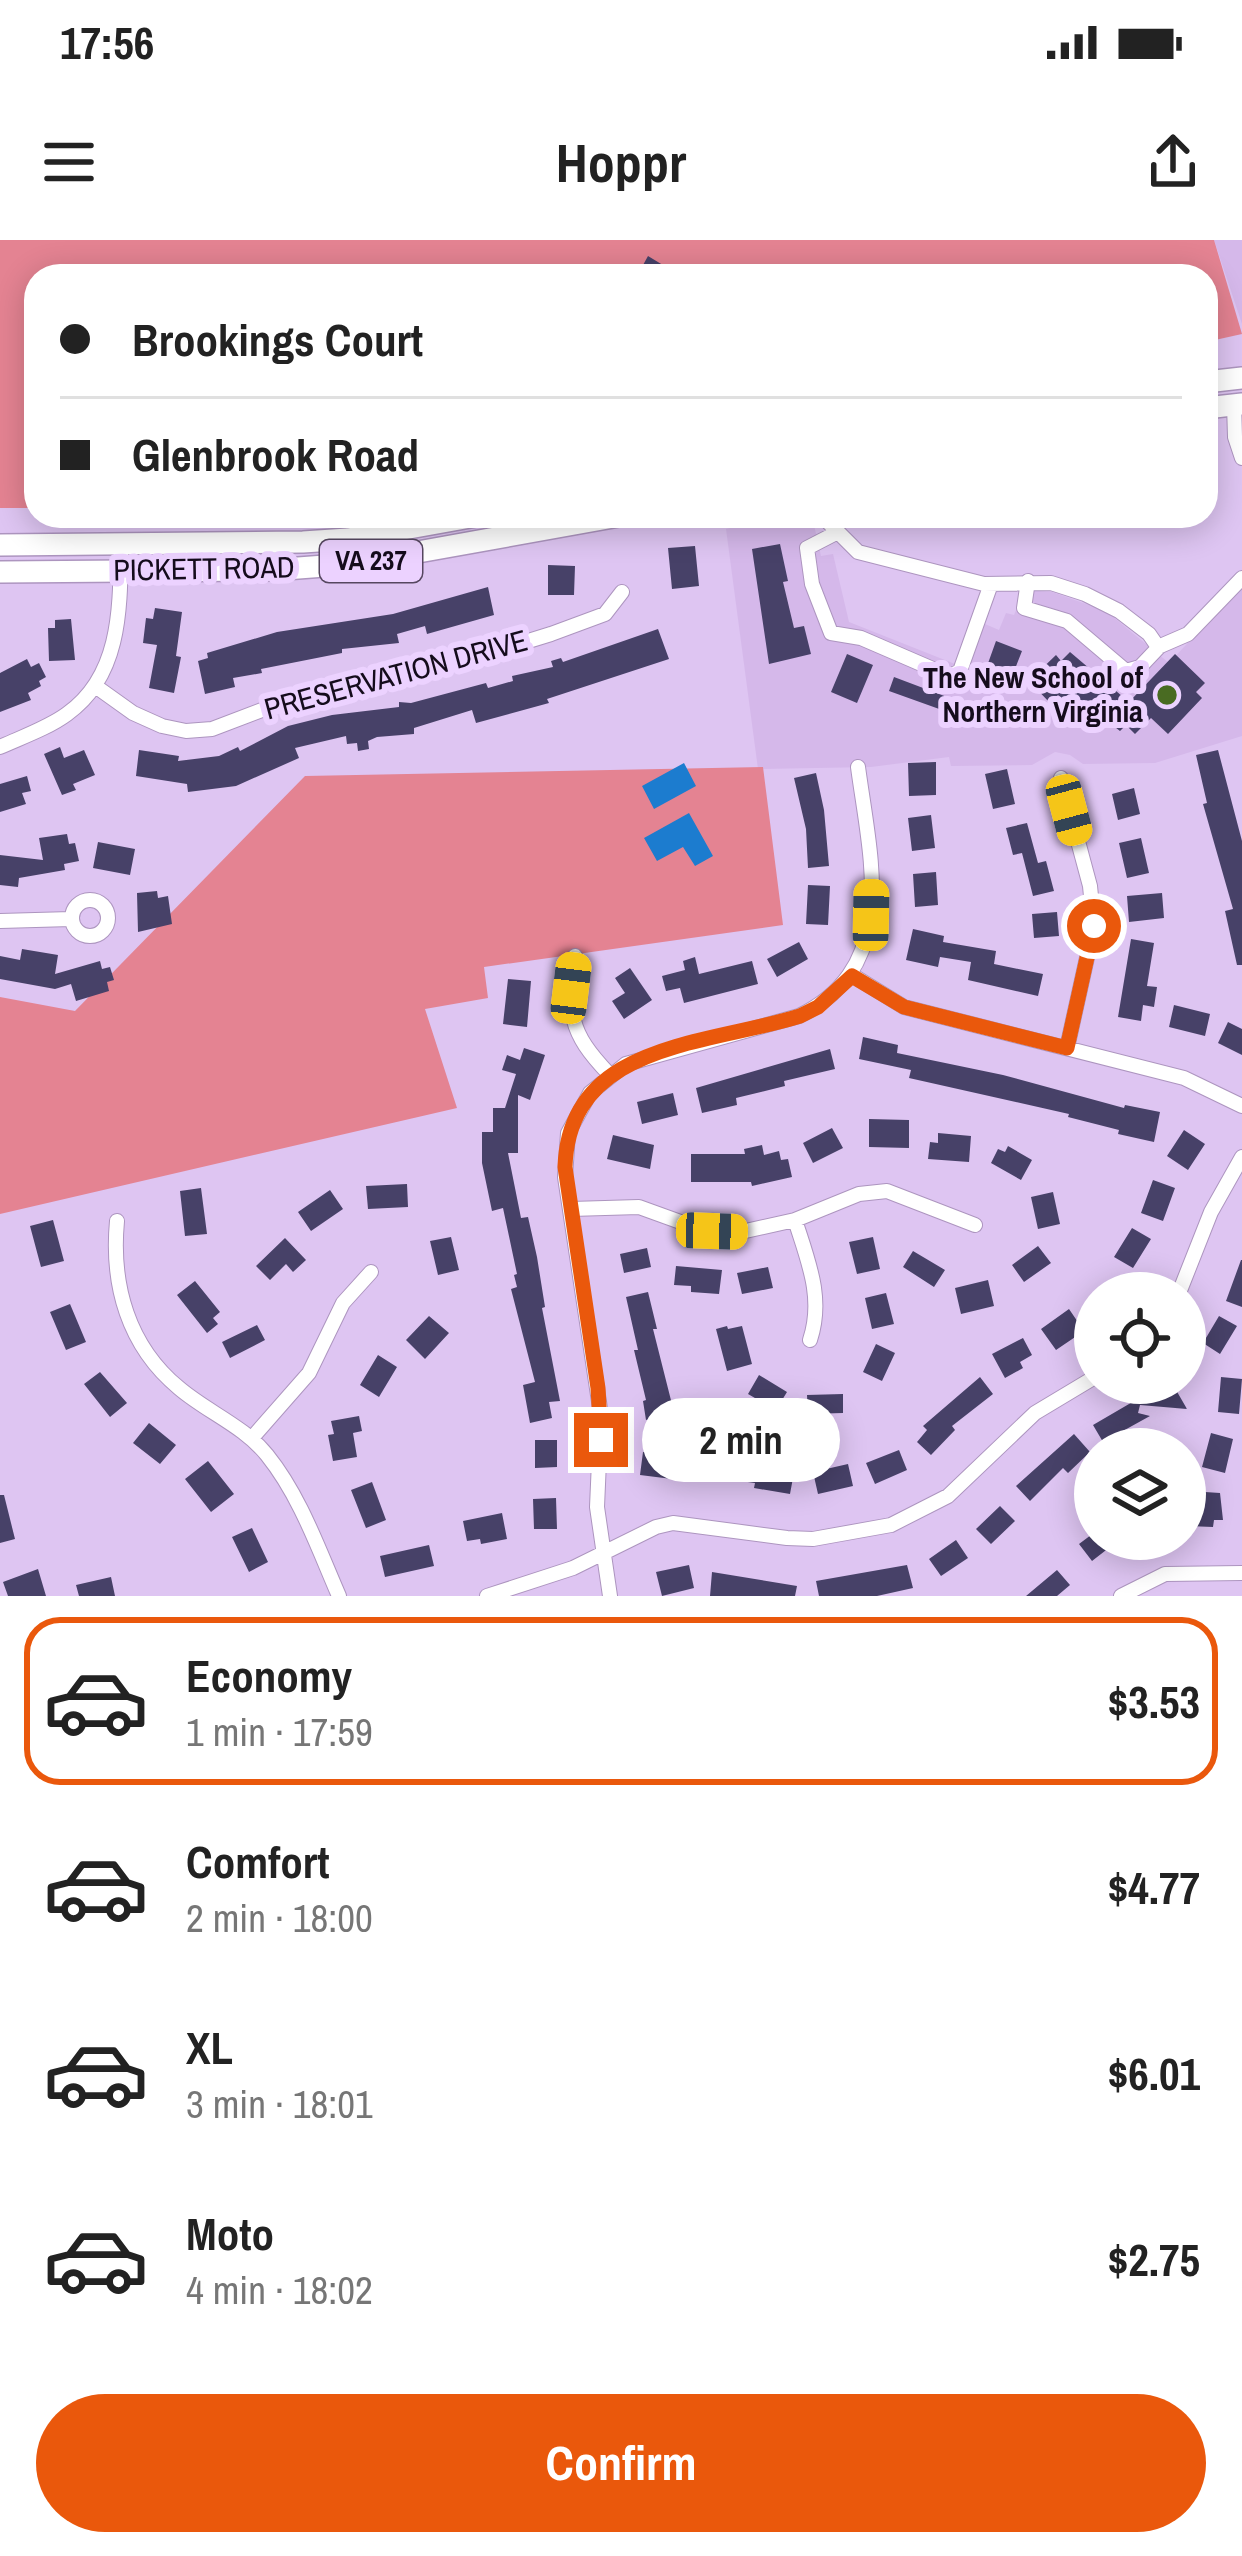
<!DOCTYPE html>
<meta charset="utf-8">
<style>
body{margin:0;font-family:"Archivo Narrow",sans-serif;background:#f2f2f2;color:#222;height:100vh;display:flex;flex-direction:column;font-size:45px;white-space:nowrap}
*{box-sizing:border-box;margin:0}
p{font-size:39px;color:#767676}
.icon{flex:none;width:66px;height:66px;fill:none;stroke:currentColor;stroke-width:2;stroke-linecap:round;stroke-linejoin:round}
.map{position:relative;height:1356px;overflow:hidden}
.drawer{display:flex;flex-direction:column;background:#fff;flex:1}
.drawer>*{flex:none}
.guide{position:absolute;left:24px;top:24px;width:1194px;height:264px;border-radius:36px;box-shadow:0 6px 30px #0003;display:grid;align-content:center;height:264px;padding:0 36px;background:#fff}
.tools{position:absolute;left:1074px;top:1032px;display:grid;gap:24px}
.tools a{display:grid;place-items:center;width:132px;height:132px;border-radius:50%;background:#fff;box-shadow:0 6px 30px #0003;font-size:60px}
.end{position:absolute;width:54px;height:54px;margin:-27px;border:15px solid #ea580c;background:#fff;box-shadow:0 0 0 6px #fff}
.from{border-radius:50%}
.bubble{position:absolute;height:84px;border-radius:42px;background:#fff;box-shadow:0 6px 30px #0003;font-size:39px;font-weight:800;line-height:84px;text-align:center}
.car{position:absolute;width:36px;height:72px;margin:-36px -18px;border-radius:15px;box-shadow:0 0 9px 3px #0007;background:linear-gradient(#f5c518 24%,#345 0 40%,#f5c518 0 76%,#345 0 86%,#f5c518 0)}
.guide b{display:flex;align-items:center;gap:42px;height:114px;font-size:45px}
.guide b+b{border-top:3px solid #e0e0e0}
.guide i{width:30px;height:30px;background:#222}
ul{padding:21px 0 0;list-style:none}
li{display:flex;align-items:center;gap:36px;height:168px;margin:0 24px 18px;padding:0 12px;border:6px solid transparent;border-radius:36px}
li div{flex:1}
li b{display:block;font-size:45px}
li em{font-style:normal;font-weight:800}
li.on{border-color:#ea580c}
li>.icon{width:108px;height:108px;stroke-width:1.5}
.cta{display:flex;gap:24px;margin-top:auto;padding:24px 36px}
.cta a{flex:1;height:138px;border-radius:72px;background:#ea580c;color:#fff;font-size:48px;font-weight:800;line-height:138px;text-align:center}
.status{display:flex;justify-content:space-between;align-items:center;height:84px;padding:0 60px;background:#fff;direction:ltr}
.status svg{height:33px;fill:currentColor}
header{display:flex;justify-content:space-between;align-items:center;height:156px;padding:0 36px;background:#fff;font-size:54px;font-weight:800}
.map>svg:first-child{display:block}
</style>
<div class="status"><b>17:56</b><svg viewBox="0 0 49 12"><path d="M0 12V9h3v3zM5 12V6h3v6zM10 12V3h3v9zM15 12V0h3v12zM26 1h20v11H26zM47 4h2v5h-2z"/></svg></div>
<header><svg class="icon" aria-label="menu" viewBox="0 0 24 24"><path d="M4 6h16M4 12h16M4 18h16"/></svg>Hoppr<svg class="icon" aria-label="share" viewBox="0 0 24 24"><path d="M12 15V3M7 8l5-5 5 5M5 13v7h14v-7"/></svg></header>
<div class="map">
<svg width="1242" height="1356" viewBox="0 0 1242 1356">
<rect width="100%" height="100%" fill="#dec5f2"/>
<!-- built -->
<path fill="#d5b8ea" d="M1214,0H1242V84Z
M781,276H812L821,316L833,314L849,382L960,426L978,381L999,390L1006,373L1014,375L1024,350L1052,352L1106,371L1169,423L1229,359L1242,339V496L1155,523L1083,524L1070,515L1055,512L1032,525L951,526L949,517L871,527L758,529L726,289Z"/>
<!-- green -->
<path fill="#e48392" d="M0,0H1214L1242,94L1206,102V36H36V268H0Z
M763,527L783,685L484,727L488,758L425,769L457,868L0,974V757L75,771L305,536Z"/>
<!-- water -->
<path fill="#1c7ccf" d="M684,523L696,546L654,569L642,546Z
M689,573L713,616L695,626L683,607L657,621L644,598Z"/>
<!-- building -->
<path fill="#474168" d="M648,16L681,36H637Z
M780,304L788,341L783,342L794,388L804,386L811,414L769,424L752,309Z
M695,306L699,346L672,349L668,308Z
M548,325L575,326L574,355H548Z
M488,347L494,375L427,394L425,386L397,394L399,403L342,409V413L261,429L262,433L233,438L235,447L205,454L198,421L208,418L207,413L277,392L393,374Z
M155,368L182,372L176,416L181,417L174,453L149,448L157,405L143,403L146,378L153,379Z
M71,379L75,420L49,421L48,388H55V380Z
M658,389L669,419L547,459L549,463L476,483L472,470L414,488V494L377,497L368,501L369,509L358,511L357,503L347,504L346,496L295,508L299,518L236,546L188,552L187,544L136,536L139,510L179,516L178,521L219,516L238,507L240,511L288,486L332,475L399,467V462L411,463L486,443L488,448L513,441L512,436L553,427L551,421L561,418L563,422Z
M996,401L1022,411L1007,449L982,440Z
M1070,412L1129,462L1175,414L1205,443L1196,452L1202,458L1168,494L1151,478L1135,494L1126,485L1120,491L1102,477L1093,487L1058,455L1050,463L1029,441L1056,415L1061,421Z
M847,414L873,425L857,463L831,452Z
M27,419L31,427L39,423L46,437L39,441L41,446L28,453L31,460L0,472V433Z
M894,437L947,457L942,470L889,451Z
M60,507L64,518L84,510L95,535L73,544L76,550L62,555L44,514Z
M1218,510L1242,601V725H1237L1225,671L1233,669L1203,564L1207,563L1196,515Z
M936,522V555L909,556L908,523Z
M1007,529L1015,564L993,569L985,534Z
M816,533L824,570L829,626L808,628L806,589L794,538Z
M27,536L31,551L22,553L26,564L0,572V544Z
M1134,548L1140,574L1118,580L1112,554Z
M931,575L935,608L912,611L908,578Z
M1027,583L1038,623L1046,621L1054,651L1033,656L1022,613L1013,615L1006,588Z
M67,594L69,604L75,603L79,621L64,624L65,630L19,638L18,647L0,645V615L43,620L39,598Z
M1141,598L1149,633L1127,638L1119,603Z
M98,602L135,609L130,635L93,628Z
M936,632L938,665L915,667L913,634Z
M808,645L830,646L828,685L806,684Z
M157,651L158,658L168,656L172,684L138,692L137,653Z
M1162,653L1164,678L1129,682L1127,656Z
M1057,672L1059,696L1034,698L1032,674Z
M913,689L944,696L943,702L996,711L994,724L1043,734L1038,756L968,740L971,722L940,717L938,727L906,720Z
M1131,699L1154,703L1147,746L1157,747L1154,767L1143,765L1141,781L1118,777Z
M799,702L808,719L777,737L767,719Z
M22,709L58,715L55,734L100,721L102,729L110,727L114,740L107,742L109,751L76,761L71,744L55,749L0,739V716L20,720Z
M695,717L699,734L752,721L758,744L684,763L680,748L666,751L662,736L685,730L683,721Z
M630,728L652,760L624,779L612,761L625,753L615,738Z
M508,739L531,741L527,787L503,784Z
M1174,765L1210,774L1205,796L1169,787Z
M1228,782L1242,789V815L1218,803Z
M863,797L898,805L897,813L1003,835L1124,868L1125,865L1160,872L1154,902L1118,894L1119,890L1068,877L1069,874L909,838L911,830L859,819Z
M524,808L545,815L530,860L518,855V913H508L521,978L528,977L537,1017L545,1067L542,1068L560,1161L549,1162L552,1178L530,1183L523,1145L535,1142L511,1049L517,1047L514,1035L517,1034L503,968L492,971L482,923V892H493V868H505L516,834L502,830L507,815L520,820Z
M830,809L835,829L784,841L785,846L736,858L737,865L702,873L696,848Z
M673,853L678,875L642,884L637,862Z
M869,879L909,880V908L869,907Z
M832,888L843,908L813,923L803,903Z
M1184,890L1205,904L1188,930L1167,916Z
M938,893L971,896L969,922L928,919L930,902L938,903Z
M613,895L654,905L650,929L607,919Z
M762,905L764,915L779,911L781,920L788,919L792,937L752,946L751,942H691V914H745L744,909Z
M1008,906L1032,920L1021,940L991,923L998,909L1005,912Z
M1153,940L1175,948L1163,981L1141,973Z
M407,944L408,967L368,969L366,946Z
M201,948L207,994L185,996L180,951Z
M330,950L343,969L311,991L298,972Z
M1053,952L1060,984L1038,989L1031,957Z
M53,980L64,1021L41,1027L30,986Z
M1132,988L1151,999L1133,1028L1114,1017Z
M451,997L459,1030L438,1035L430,1001Z
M873,997L880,1029L857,1034L849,1002Z
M285,998L306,1020L293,1032L286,1024L270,1040L256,1026Z
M1038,1006L1051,1023L1024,1042L1012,1025Z
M647,1008L651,1027L624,1033L620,1014Z
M913,1011L945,1030L934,1047L903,1027Z
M1241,1020H1242V1067L1226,1061Z
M676,1026L722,1030L719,1054L691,1052V1046L674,1045Z
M768,1027L773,1048L742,1054L737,1033Z
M988,1040L994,1066L961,1074L955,1048Z
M195,1041L220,1072L213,1078L218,1084L207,1093L177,1055Z
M648,1052L657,1089H653L679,1192L658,1196L655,1178L646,1180L643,1161L646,1160L634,1110H638L626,1057Z
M886,1053L894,1084L872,1089L865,1058Z
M70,1064L86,1102L66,1110L50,1072Z
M1069,1069L1084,1091L1056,1110L1041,1089Z
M429,1076L449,1093L425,1119L406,1100Z
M1219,1076L1237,1086L1220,1114L1203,1103Z
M257,1085L265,1100L230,1118L222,1102Z
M727,1086L728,1089L742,1086L752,1124L727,1131L716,1089Z
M1023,1098L1032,1115L1020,1122L1023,1128L1005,1138L992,1114Z
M876,1104L895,1113L882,1141L863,1132Z
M378,1115L397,1127L379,1157L360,1145Z
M100,1132L127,1163L110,1177L84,1144Z
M759,1135L787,1152L776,1170L748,1154Z
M980,1137L993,1154L952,1186L955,1190L931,1215L917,1202L927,1190L923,1186Z
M1221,1137L1242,1139L1239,1174L1218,1172Z
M1165,1143H1172L1187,1169L1140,1165L1138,1173L1150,1176L1103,1202L1093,1185Z
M843,1154V1173L808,1174L807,1155Z
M359,1176L362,1191L353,1193L357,1217L333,1221L328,1195L334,1194L331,1181Z
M149,1183L176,1205L160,1224L133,1203Z
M1211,1193L1233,1199L1225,1233L1202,1227Z
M1074,1194L1090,1212L1068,1233L1063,1228L1030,1261L1016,1246Z
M535,1200H557V1227L535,1228Z
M899,1210L907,1230L875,1244L866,1223Z
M643,1212L675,1217L672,1239L640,1235Z
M707,1214L776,1230L777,1224L795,1227L790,1254L754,1248L755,1243L704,1236Z
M208,1221L234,1254L211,1272L185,1239Z
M848,1224L853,1246L818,1254L813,1232Z
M372,1242L386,1280L366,1288L351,1250Z
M1190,1251L1220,1253L1223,1280H1214L1213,1287L1188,1286Z
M0,1255H4L15,1299L0,1303Z
M556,1258L557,1289H534L533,1259Z
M1000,1266L1015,1281L991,1304L976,1289Z
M502,1273L507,1299L481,1304L480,1299L467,1301L463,1281Z
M252,1288L268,1322L249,1332L232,1297Z
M1095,1292V1299H1104L1110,1307L1092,1321L1079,1304Z
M956,1300L968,1318L941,1336L929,1319Z
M429,1305L434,1326L385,1337L380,1316Z
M689,1325L694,1348L662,1356L656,1332Z
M907,1325L913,1348L877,1356H819L816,1341Z
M38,1329L46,1356H8L3,1342Z
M1057,1330L1070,1345L1057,1356H1026Z
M712,1332L797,1346L795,1356H710Z
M111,1337L115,1356H79L76,1345Z"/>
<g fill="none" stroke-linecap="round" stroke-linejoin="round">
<!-- minor casing -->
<g stroke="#ad95bf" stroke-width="16">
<path id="minor" d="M1234,164L1235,197L1242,218
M827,276L828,282L858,312L984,344L1051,343L1085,354L1119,371L1149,394L1158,407L1188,394L1242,338
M838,292L807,308L812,344L831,393L861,398L949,436L960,431L991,344
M1028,341L1024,368L1067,381L1126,431L1140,427L1159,407
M98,448L133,473L162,486L186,491L212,489L304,454L356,440L399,436L470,419L551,394L605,374L622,352
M0,507C22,497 48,488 67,474C122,435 120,366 121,304
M1061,538L1090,646L1094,686L1067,808
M72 678a18 18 0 1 1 36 0a18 18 0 1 1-36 0Z
M0,681L71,679
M575,716C568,774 568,791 609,834
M852,735L904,767L1184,838L1242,866
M571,969L639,967L697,988L741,992L795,980L859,954L887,951L975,985
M795,980C808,1021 824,1058 810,1100
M117,981C111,1045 128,1106 179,1148C207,1172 244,1186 267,1215C300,1256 318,1308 339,1356
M1179,1053L1211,972L1242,917
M252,1198L309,1133L343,1063L371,1032
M487,1356L573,1328L656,1287L673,1283L787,1298L813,1299L891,1285L948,1256L1035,1173L1095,1137
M610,1356L597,1267L601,1175L565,937L568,893L590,853L626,824L799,776C901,727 870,617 858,527
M1121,1356L1165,1334L1242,1333"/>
</g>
<!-- primary casing -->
<g stroke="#ad95bf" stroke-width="24">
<path id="primary" d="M1206,142L1242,138
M1206,168L1242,164
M0,305L303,302L348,299L476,276
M0,332L272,330L351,324L619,276"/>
</g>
<!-- minor -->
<use href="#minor" stroke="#fff" stroke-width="14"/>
<!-- primary -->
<use href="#primary" stroke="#fff" stroke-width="21"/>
</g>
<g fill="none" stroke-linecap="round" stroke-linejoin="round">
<!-- route -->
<path stroke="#ea580c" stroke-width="15" d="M601,1200L598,1148L565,927C569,802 708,805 800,776L818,767L852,736L904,767L1067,808L1094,686"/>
</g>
<!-- markers -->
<circle fill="#496b22" stroke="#ecd2ff" stroke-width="4.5" cx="1167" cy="455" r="12"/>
<g text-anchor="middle" stroke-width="12" stroke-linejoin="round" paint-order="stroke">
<!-- shield labels -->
<rect fill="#ecd2ff" stroke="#564760" stroke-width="3" x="320" y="300" width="102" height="42" rx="9"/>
<g font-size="27" font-weight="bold" fill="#150c1c">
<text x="371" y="330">VA 237</text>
</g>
<!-- street labels -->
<g font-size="30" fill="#150c1c" stroke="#ecd2ff">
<text transform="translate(204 329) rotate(-1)" y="10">PICKETT ROAD</text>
<text transform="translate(396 435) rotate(-15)" y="10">PRESERVATION DRIVE</text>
</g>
<!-- poi labels -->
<g font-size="30" font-weight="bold" fill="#150c1c" stroke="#ecd2ff" text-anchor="end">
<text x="1143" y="448">The New School of<tspan x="1143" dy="34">Northern Virginia</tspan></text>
</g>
</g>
</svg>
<div class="tools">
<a><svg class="icon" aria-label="locate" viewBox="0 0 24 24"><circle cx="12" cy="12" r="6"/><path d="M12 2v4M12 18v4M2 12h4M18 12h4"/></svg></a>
<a><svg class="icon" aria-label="layers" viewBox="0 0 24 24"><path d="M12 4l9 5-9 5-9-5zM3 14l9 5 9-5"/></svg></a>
</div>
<i class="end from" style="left:1094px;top:686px"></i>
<i class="end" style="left:601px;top:1200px"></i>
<div class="bubble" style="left:642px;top:1158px;width:198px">2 min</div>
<i class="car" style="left:1069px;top:570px;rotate:165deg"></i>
<i class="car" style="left:871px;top:675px;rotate:1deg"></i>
<i class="car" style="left:571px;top:748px;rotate:7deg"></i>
<i class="car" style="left:712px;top:991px;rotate:92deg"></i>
<div class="guide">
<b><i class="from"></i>Brookings Court</b>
<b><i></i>Glenbrook Road</b>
</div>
</div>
<section class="drawer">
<ul>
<li class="on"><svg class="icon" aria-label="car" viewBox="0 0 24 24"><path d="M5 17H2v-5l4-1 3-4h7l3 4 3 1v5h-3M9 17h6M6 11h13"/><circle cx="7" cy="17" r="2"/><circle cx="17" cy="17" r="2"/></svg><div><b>Economy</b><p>1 min · 17:59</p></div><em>$3.53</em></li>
<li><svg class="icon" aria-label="car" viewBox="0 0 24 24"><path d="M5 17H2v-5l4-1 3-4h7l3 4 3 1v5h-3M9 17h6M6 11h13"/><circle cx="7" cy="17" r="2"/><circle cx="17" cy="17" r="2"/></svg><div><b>Comfort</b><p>2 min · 18:00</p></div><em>$4.77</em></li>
<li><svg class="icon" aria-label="car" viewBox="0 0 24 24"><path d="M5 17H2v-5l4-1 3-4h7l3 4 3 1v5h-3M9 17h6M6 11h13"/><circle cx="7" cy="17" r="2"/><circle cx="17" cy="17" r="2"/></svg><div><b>XL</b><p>3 min · 18:01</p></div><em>$6.01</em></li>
<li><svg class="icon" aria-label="car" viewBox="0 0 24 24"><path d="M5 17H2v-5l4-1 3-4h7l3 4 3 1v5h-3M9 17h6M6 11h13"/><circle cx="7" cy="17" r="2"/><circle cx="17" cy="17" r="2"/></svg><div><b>Moto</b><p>4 min · 18:02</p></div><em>$2.75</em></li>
</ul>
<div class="cta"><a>Confirm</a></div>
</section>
